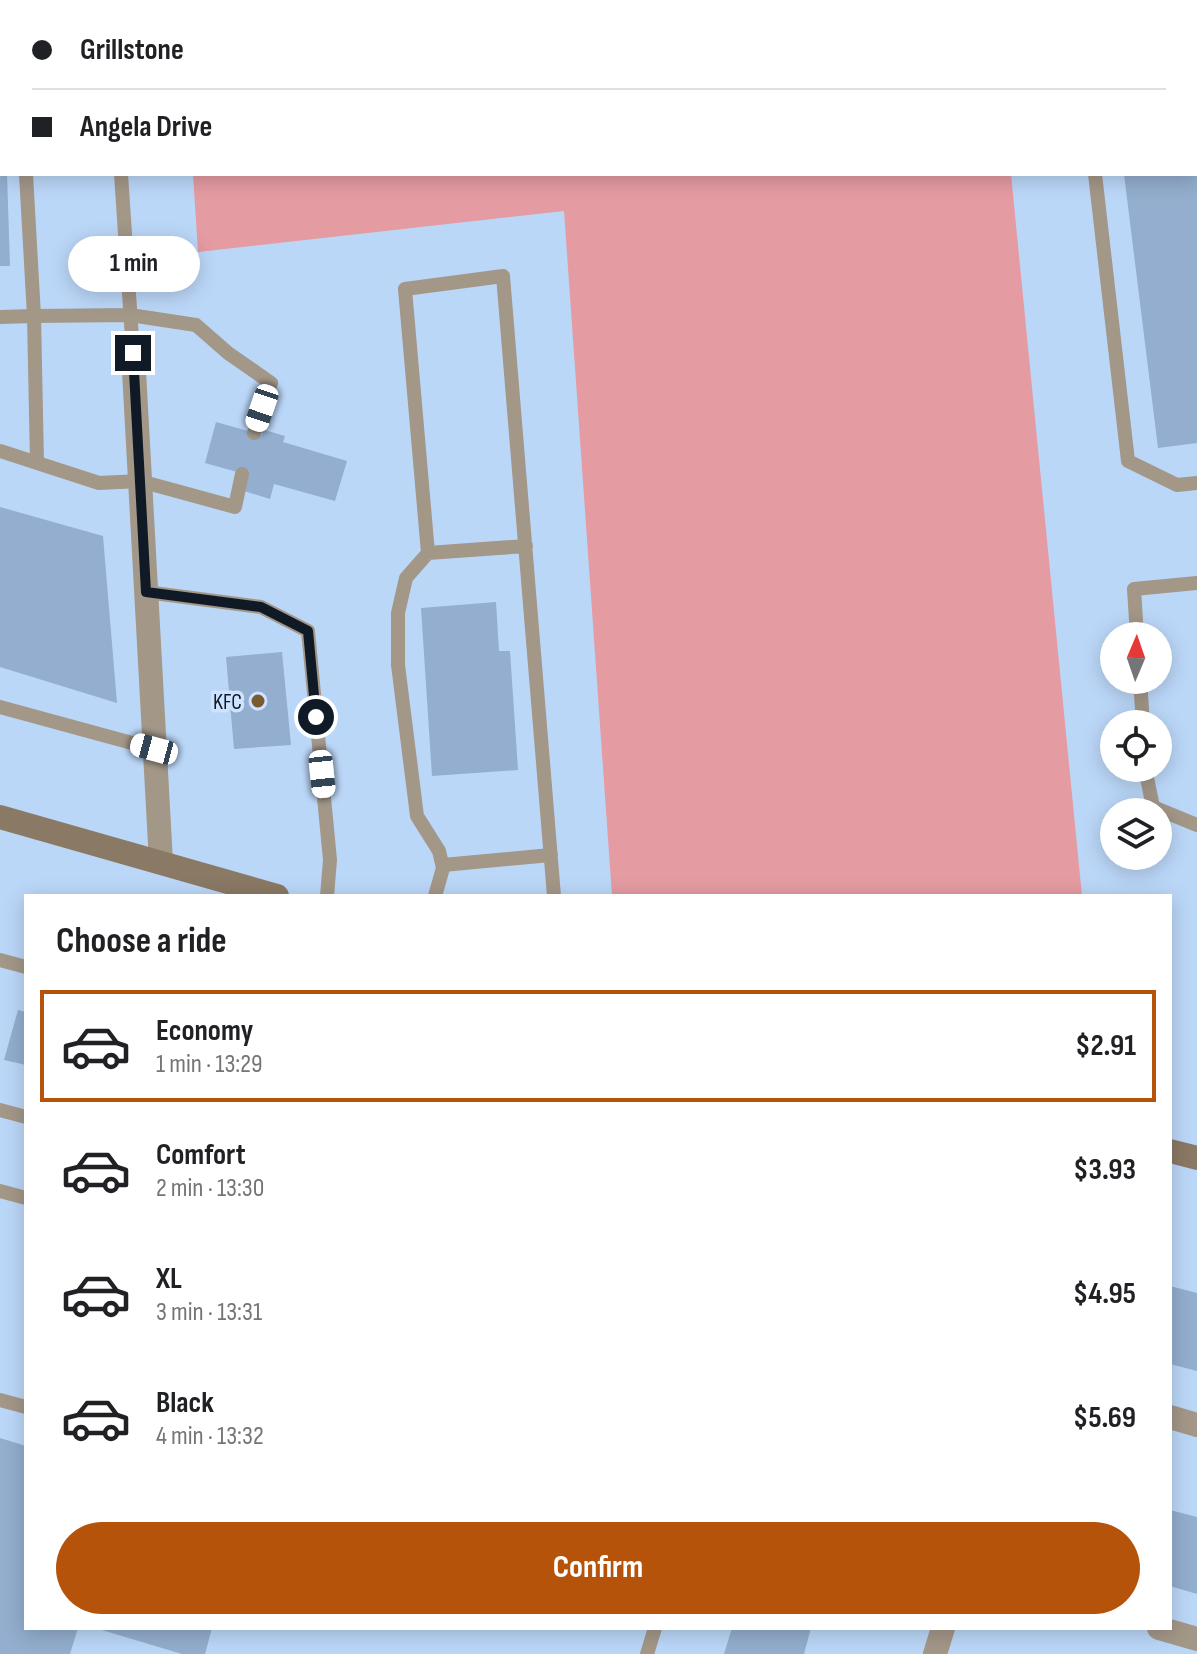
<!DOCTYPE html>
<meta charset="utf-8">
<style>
body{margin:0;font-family:"Sofia Sans Condensed",sans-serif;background:#f2f2f2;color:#202124;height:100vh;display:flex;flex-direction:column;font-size:30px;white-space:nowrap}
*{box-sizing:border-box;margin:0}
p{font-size:26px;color:#757577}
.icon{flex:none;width:44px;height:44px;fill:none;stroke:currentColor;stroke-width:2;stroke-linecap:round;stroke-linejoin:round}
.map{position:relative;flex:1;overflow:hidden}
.side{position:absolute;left:24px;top:894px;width:1148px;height:736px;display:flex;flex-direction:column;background:#fff;border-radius:0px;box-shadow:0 4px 20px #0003}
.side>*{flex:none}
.guide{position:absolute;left:0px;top:0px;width:1198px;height:176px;box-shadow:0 4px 20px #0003;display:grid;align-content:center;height:176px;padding:0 32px;background:#fff}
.needle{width:52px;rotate:2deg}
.controls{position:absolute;left:1100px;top:622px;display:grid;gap:16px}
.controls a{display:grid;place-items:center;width:72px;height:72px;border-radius:50%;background:#fff;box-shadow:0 4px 20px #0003;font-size:40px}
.end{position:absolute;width:36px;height:36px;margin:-18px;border:10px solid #101a26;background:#fff;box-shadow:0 0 0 4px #fff}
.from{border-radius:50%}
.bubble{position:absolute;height:56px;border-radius:28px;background:#fff;box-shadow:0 4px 20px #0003;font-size:26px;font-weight:700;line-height:56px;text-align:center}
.car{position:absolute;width:24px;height:48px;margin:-24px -12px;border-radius:10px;box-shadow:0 0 6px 2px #0007;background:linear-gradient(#fff 24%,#345 0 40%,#fff 0 76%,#345 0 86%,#fff 0)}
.guide b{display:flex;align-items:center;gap:28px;height:76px;font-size:30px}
.guide b+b{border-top:2px solid #e0e0e0}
.guide i{width:20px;height:20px;background:#202124}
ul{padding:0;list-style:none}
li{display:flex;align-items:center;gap:24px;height:112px;margin:0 16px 12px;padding:0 16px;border:4px solid transparent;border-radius:0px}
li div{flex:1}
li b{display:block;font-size:30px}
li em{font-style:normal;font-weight:700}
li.on{border-color:#b45309}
li>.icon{width:72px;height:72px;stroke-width:1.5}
h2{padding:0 32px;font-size:36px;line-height:96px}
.primary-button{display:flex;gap:16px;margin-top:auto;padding:16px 32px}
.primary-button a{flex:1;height:92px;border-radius:48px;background:#b45309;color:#fff;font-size:32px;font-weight:700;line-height:92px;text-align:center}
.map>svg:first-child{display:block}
</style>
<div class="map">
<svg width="1197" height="1654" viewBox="0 0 1197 1654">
<rect width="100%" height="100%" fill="#bbd7f8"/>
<!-- green -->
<path fill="#e59ba2" d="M181,0H994V2H181Z
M193,174H1011L1082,896H612L564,211L198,252Z"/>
<!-- building -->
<path fill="#93aece" d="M0,174H7L10,266H0Z
M1124,174H1197V443L1158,448Z
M216,422L262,435L261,429L285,436L283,442L347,461L335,501L274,484L270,499L244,491L248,475L205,463Z
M0,507L103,536L117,703L0,667Z
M496,602L499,651H510L518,770L432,776L421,608Z
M282,652L291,745L234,749L226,657Z
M18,1010L26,1012V1065L4,1060Z
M1170,1286L1197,1293V1371L1170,1364Z
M0,1438L26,1446V1628H78L70,1654H0Z
M1170,1510L1197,1517V1594L1170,1586Z
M95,1628H212L205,1654H182Z
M732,1628H811L804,1654H724Z"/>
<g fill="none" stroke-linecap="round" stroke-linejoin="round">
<!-- lane -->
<path stroke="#a39788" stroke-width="14" d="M108,0L109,2
M0,22H2
M1196,35H1197
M121,174L133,353
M1095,174L1128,461L1177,485L1197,483
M0,317L34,316L26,174
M0,451L99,483L140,481L235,507L242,474
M37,463L34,316L130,315L196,325L228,353L271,383L254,433
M428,553L526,546
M146,592L261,607L308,631L330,860L327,896
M1137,636L1134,589L1197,583
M1140,680L1143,724
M0,707L154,749
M1145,768L1153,807L1197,825
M443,865L551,855
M435,896L443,868L439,851L417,816L398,665V613L406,578L428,553L405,289L503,276L554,896
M0,960L26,967
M0,1110L26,1117
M0,1191L26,1198
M0,1400L26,1407
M647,1654L655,1628"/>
<!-- street -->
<path stroke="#a39788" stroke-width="24" d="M133,353L161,862
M1170,1417L1197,1425
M1159,1628L1197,1639
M935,1654L943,1628"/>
<!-- secondary -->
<path stroke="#8a7964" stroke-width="24" d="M0,817L277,896
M1170,1151L1197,1158"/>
</g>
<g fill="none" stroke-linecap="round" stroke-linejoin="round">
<!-- route -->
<path stroke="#101a26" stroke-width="10" d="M133,353L146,592L261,607L308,631L316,717"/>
</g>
<!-- markers -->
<circle fill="#7a5b30" stroke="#cde3fe" stroke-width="3" cx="258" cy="701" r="8"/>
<g text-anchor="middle" stroke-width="7" stroke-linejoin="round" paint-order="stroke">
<!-- poi labels -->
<g font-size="22" fill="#101a26" stroke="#cde3fe" text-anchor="end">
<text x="242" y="709">KFC</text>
</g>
</g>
</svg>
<div class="controls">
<a><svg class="needle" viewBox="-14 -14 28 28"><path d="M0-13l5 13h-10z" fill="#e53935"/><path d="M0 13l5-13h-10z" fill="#757577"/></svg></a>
<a><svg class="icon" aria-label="locate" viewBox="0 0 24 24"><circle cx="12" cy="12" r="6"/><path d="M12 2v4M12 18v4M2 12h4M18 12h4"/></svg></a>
<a><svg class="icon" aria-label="layers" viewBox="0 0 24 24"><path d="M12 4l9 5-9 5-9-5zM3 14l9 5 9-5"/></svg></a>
</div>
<i class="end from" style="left:316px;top:717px"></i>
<i class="end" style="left:133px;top:353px"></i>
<div class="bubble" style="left:68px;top:236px;width:132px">1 min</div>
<i class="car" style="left:262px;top:408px;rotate:199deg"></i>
<i class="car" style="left:154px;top:749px;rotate:285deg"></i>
<i class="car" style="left:322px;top:774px;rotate:174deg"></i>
<div class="guide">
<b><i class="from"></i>Grillstone</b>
<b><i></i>Angela Drive</b>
</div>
<section class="side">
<h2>Choose a ride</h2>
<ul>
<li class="on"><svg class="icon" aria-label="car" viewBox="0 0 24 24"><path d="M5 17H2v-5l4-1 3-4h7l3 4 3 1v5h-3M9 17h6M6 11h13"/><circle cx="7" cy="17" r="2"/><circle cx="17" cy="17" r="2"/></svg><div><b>Economy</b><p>1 min · 13:29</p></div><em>$2.91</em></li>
<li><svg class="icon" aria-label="car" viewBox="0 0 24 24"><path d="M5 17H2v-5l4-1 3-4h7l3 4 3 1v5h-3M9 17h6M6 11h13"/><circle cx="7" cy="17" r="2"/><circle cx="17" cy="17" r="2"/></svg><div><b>Comfort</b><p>2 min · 13:30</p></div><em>$3.93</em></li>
<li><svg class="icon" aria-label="car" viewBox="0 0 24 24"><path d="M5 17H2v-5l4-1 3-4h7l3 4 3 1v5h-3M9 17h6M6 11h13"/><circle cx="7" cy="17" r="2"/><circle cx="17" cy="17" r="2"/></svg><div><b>XL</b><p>3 min · 13:31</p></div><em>$4.95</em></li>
<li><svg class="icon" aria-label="car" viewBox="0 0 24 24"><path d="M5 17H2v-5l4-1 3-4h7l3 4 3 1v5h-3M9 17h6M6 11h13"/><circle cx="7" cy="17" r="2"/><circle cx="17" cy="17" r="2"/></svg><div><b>Black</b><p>4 min · 13:32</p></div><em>$5.69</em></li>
</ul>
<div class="primary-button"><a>Confirm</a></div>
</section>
</div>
